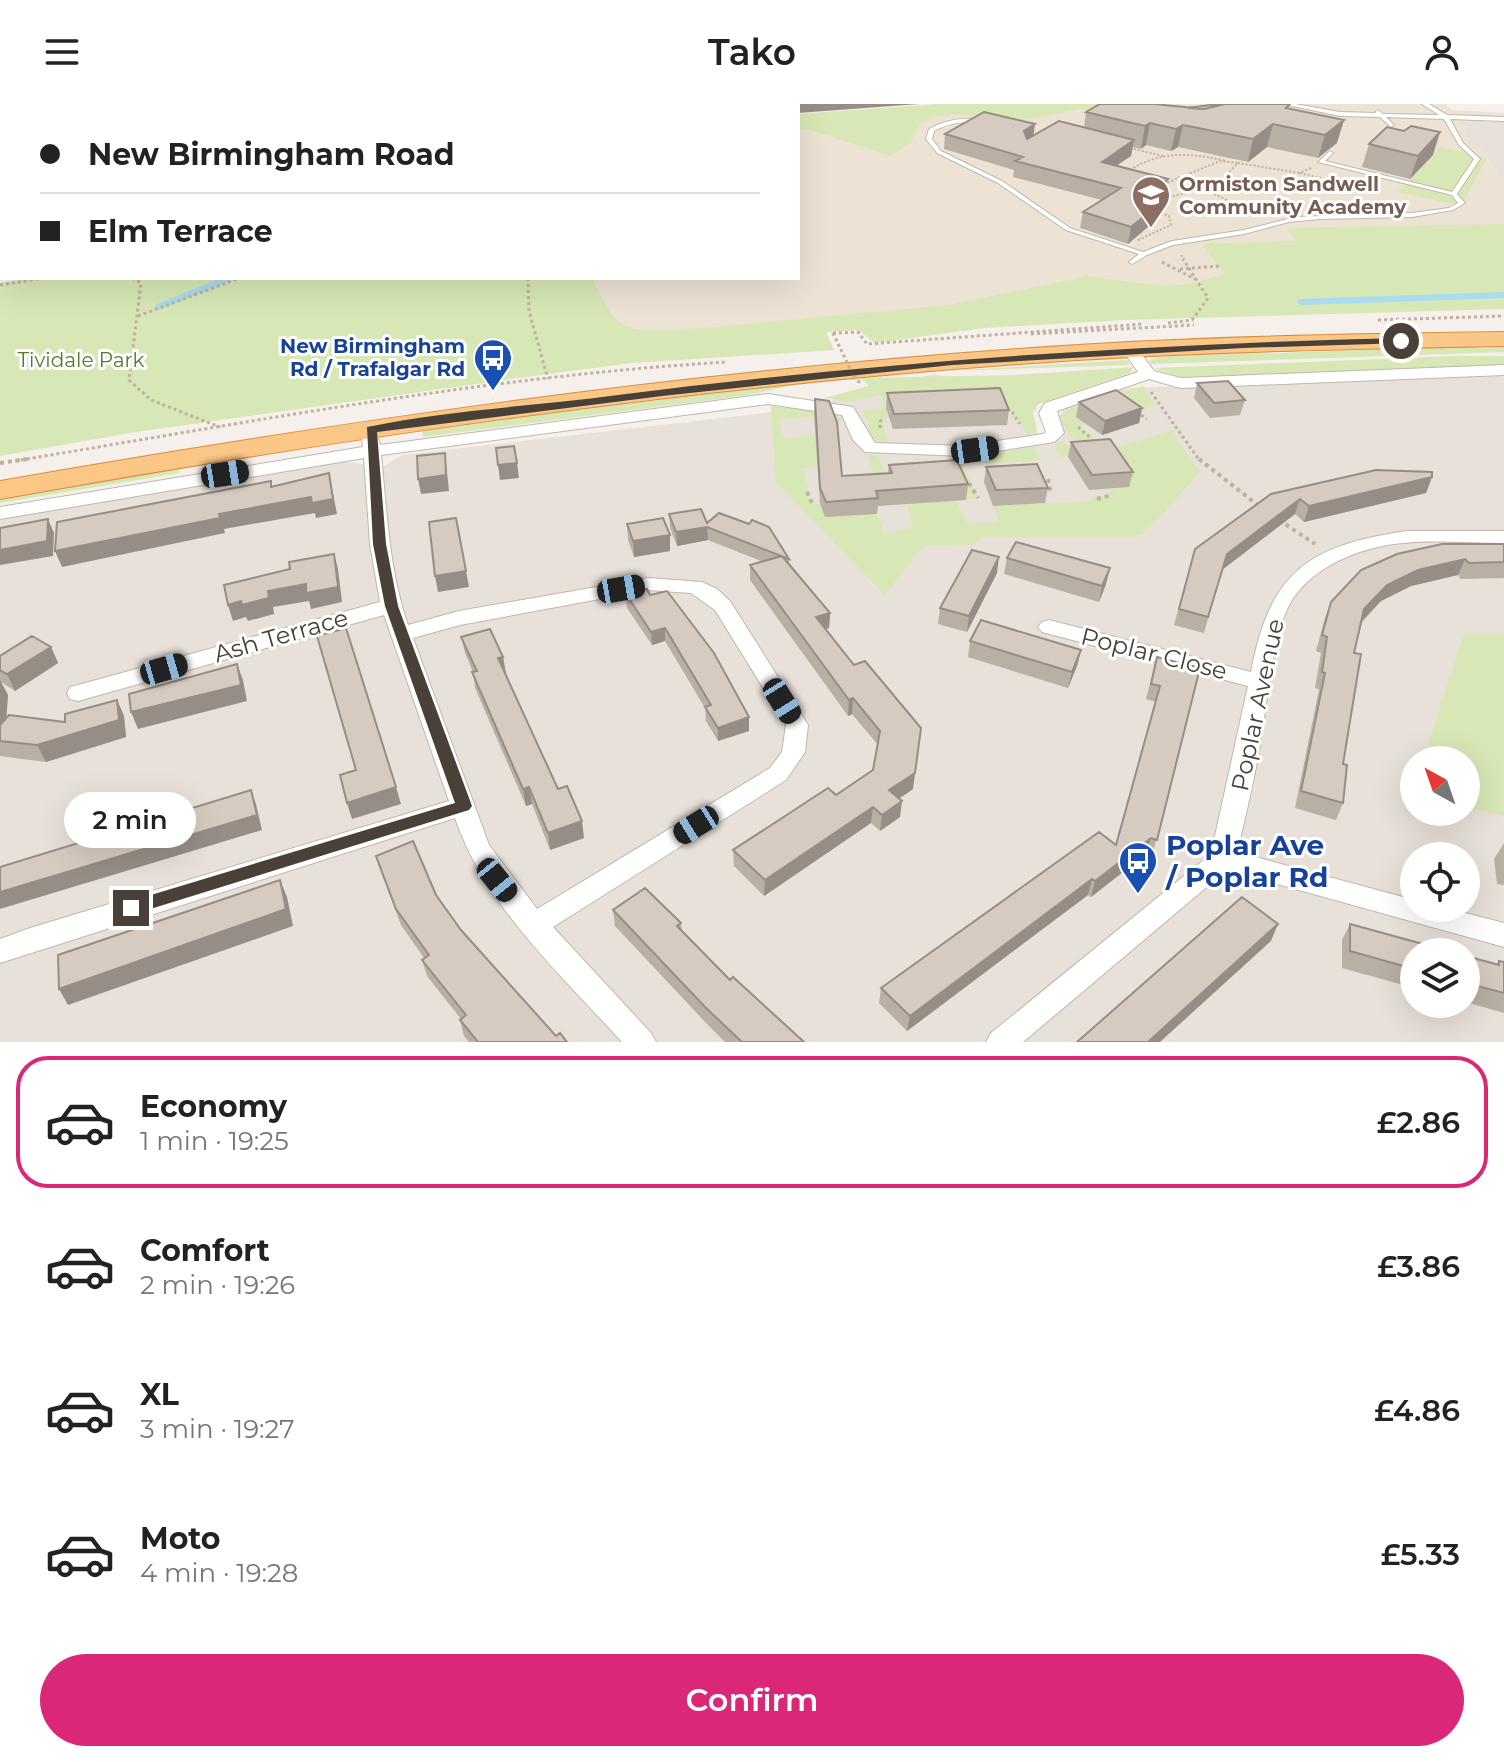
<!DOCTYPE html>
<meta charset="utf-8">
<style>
body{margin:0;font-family:Montserrat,sans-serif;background:#f6f6f6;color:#222;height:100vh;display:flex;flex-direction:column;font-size:30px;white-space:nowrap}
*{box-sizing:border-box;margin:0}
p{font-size:26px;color:#767676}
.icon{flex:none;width:44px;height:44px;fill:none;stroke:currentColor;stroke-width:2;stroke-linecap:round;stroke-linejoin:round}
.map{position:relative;height:938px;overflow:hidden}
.drawer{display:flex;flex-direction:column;background:#fff;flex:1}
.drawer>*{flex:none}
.hud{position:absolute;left:0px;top:0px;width:800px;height:176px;box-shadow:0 8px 32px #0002;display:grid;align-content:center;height:176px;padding:0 40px;background:#fff}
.needle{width:52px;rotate:320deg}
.buttons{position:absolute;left:1400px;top:642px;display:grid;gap:16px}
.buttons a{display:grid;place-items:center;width:80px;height:80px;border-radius:50%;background:#fff;box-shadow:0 8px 32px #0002;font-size:40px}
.end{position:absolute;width:36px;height:36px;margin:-18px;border:10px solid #494038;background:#fff;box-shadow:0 0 0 4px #fff}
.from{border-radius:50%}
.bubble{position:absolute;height:56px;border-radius:28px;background:#fff;box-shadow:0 8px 32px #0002;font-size:26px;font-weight:600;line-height:56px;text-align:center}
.car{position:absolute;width:24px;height:48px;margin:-24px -12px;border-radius:10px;box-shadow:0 0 6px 2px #0007;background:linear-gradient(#222 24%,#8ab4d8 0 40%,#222 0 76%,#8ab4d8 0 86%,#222 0)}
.hud b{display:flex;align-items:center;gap:28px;height:76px;font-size:30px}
.hud b+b{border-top:2px solid #e0e0e0}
.hud i{width:20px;height:20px;background:#222}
ul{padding:14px 0 0;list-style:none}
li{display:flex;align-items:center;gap:24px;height:132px;margin:0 16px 12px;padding:0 24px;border:4px solid transparent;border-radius:32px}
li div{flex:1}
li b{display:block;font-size:30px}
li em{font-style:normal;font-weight:600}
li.selected{border-color:#db2777}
li>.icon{width:72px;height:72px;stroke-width:1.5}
.action{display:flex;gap:16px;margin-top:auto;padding:16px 40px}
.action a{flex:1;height:92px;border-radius:48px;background:#db2777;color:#fff;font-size:32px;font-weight:600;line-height:92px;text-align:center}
header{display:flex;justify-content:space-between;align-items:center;height:104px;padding:0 40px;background:#fff;font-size:36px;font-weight:600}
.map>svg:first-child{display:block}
</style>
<header><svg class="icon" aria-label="menu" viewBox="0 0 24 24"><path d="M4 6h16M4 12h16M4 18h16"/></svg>Tako<svg class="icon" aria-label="person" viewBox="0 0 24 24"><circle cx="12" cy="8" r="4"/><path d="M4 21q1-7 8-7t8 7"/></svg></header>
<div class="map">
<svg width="1504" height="938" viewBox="0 0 1504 938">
<rect width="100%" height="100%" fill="#f5f0eb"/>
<!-- residential -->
<path fill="#e8e1d9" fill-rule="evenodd" d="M1460,16L1504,18V77L1479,43L1471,42Z
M934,270L1008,286L1039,332L1054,331L1064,304L1100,290L1129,284L1504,270V938H0V414L318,361L345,358L384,362L402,351L799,305ZM1414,656H1466V708H1414ZM1414,752H1466V804H1414ZM1414,848H1466V900H1414Z"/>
<!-- education -->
<path fill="#ede3d5" d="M939,0H1446L1452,6L1504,9V18L1461,17L1471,42L1479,43L1504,77V189L839,219L541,263L536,174H798V10Z"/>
<!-- green -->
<path fill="#d7e7b5" d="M939,0H1152L1100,7L1082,5L1012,18L959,10L934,13L919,20L912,38L891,52L811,26L798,25V10Z
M1440,43L1487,54L1461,102L1398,88Z
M1504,120V205L1124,216L985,224L875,239L858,226L826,228L834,246L632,259L540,271L136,328L0,352V179L30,174H592C617,228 622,227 680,226L949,201L1088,172L1161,182L1190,180L1225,170L1202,140L1296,137L1287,124Z
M1504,241V248L1151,260L1149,256L1159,253Z
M1456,252H1504V262L1180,273L1154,264Z
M1127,256L1130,261L949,267Z
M1133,263L1130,269L1038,300L1033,309L1037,327L1028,331L1012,308L882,314L888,340L870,331L868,317L862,307L886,304L881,291L849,298L824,294L869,282L861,274L1016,271Z
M807,278L749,291L423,333L422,325Z
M1143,282L1155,301L1139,307L1150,315L1130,305L1079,323L1099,338L1076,336L1070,333L1059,312L1069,305Z
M771,302L826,307L843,316L830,317L828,312L779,316L783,334L836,330L816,333L819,363L803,364L812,399L877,410L884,429L913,424L907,400L884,401L868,354L870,350L878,352L893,390L961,385L949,355L960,354L978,394L956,397L968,420L999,418L993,402L1092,397V393L1111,391L1108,385L1129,383L1085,352L1060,353L1053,337C1102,353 1128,341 1173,325L1175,333L1200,368L1145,429L1132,433H982L972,441L923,442L885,491L776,378Z
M1033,343L1041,356L986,360L980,352Z
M179,359V369L0,399V390Z
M1464,530H1504V712L1466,703V656H1423Z"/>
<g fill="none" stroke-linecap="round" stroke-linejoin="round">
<!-- stream -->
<path stroke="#aadbef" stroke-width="6" d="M1301,198L1504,191
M158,203L229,174"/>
<!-- service casing -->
<g stroke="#c0b7ad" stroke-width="2">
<path id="service" d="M1283,0H1295L1340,8L1376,9L1375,8L1378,6L1383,10L1439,11L1422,0H1429L1447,11L1504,13V17L1450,15L1463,39L1480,55L1457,90L1465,99L1453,106L1412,113L1319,115L1289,118L1244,130L1173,141L1147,151L1132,160L1129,158L1139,150L1066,126L998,79L937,49L926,35L929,25C947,15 965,13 985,16L986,17L983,19C965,17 950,18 934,27L932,35L941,47L1002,77L1070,124L1143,148L1172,137L1244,126L1296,113L1412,109L1449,104L1458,99L1452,91L1318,58L1330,47L1333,49L1325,57L1452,88L1474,55L1459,41L1444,15L1386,13L1394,21L1391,23L1380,13L1340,12Z"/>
</g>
<!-- minor casing -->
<g stroke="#c0b7ad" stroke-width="2">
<path id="minor" d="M49,0H59V2H49Z
M176,0H186L187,2H177Z
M1131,242L1137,244L1154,267L1181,274L1504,261V271L1180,284L1149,275L1057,307L1064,329L1054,338L965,352L865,348L853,336L842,311L768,300L381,351C387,408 389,467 408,521L459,507L648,474L702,478L717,485L730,497L808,621L805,648L786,676L553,823L651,929L656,938H622C560,870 485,802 455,714L0,859V835L30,824L449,697L384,511L78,597L70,595L67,589L70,583L78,581L380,498L370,440L364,354L0,415V403L363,343L362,334L371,329L377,330L380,341L768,290L853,303L875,339L965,342L1043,330L1046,328L1039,309L1045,299L1138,268L1123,247ZM648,486L691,489L715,506L786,621L782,648L770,664L537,805L489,741L413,534L460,521Z
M1406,427H1504V439C1461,439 1412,433 1370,445C1341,453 1312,468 1294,493C1271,526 1267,606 1259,647C1253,681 1245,715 1237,748L1414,796V804H1446L1504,819V843L1227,766L1023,938H986L991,929L1211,750L1248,582L1042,528L1038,523L1042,518L1049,516L1251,568C1270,467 1308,442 1406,427Z"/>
</g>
<!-- primary casing -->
<g stroke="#e1af6d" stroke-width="34">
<path id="primary" d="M76,2L88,0"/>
</g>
<!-- trunk casing -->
<g stroke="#d98d40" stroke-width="2">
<path id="trunk" d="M1504,228V242C1342,245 1179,248 1018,260C677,285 336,335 0,395V377C337,318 677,269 1018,245C1180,233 1342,230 1504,228Z"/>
</g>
<!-- path-far2 -->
<path stroke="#c1b19f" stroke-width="2" stroke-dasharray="2 2" stroke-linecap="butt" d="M1130,44L1163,52
M1311,64L1300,69L1380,89L1377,84
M1130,66C1161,46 1192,49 1226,57
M1178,73L1259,111
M1164,80L1220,57L1238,59
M1155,101L1169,93L1216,82L1238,59L1300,69
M1138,136L1171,121L1169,112L1155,107
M1181,151L1185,157"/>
<!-- path-far1 -->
<path stroke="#c1b19f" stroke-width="3" stroke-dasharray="3 3" stroke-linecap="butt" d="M1162,158L1197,176
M1180,165L1219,162
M132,174L141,179L129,276L151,296L220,323
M528,174L529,207L548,275
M0,181L44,174
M138,212L240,174
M1378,216L1504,212
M1168,219L1192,216L1208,194L1183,155
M833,229L858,228L867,240L1143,220
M1031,230L1194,221
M1151,288L1200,357
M1012,308L1020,320
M1136,308L1147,315
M1078,323L1091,334
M880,324L881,314
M15,357C251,318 488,272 727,258"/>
<!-- path -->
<path stroke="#c1b19f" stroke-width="4" stroke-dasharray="4 4" stroke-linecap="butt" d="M1199,355L1259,402
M0,359L27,355
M1048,375L1051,389
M969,379L978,394
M807,388L812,399
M1097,395L1112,391
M1279,416L1315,440"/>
<!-- service -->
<use href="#service" fill="#fff" fill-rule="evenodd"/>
<!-- minor -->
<use href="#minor" fill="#fff" fill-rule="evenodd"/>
<!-- primary -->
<use href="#primary" stroke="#fbd49d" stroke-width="32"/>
<!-- trunk -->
<use href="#trunk" fill="#fac787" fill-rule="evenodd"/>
<!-- path-bridge -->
<path stroke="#c1b19f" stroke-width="3" stroke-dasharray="3 3" stroke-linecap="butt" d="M833,229L855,275L862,280"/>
</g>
<!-- wall -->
<path fill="#b8afa5" d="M0,0H29L30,2H2V91H0Z
M1290,0L1288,5L1337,39L1318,54L1267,43L1248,58L1178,43L1171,47L1146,41L1141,45L1133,43L1131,52L1116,62L1164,90L1159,94L1156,116L1128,140L1080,124L1083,108L1102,96L1013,73L1014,66L944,45L945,30L1034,31L1084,24L1086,8L1163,1L1188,4Z
M1369,40L1433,51L1410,75L1362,63Z
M1197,279L1245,296L1240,311L1210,314L1194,294Z
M887,289L1009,306L1007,321L893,325L886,304Z
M815,295L842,372L888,369L889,361L968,380L966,396L878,402L877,410L825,413L820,399L814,310Z
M1079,298L1142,304L1139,319L1102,331L1076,313Z
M1071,338L1133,368L1129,383L1089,386L1068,353Z
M986,363L1048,384L1045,399L993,402L984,378Z
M1432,373L1426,389L1304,418L1295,410L1222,465L1204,529L1174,521L1195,445L1271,390Z
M669,410L707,419L789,455V460L830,509L829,524L826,525L913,685L899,695L900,713L880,727L871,719L764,792L734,762L733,746L836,691L873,666L878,641L852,610L848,612L750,476V461L761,457L708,436L677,442L670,424Z
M627,420L670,431V447L634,453L628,436Z
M1504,440V474L1461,475L1458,471L1411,482L1381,497L1362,518L1354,549L1343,660V699L1336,716L1295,704L1319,585L1315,584L1321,549L1316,547L1325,514L1331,498Z
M1007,454L1106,480L1099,498L1004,470Z
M997,469L967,528L938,520L940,504Z
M626,490L650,491L749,613V627L718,637L706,617L705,604L665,537L652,541L627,504Z
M461,533L503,553L505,569L558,685L584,734L550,746L532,700L526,702L475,584L473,568L465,549Z
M970,537L1081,546L1077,562L1068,584L968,553Z
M51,543L58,559L15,587L1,578L8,591L6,614L65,618L117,596L124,612L126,633L46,658L0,652V552Z
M1157,553L1200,564L1152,752L1146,750L1091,793L1088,791L907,927L879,899L881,884L1116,741L1156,598L1146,595Z
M1504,739V781L1497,780L1494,755Z
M376,752L436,791L461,826L556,932L567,938H469L464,932L460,916L461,915L427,872L422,856L424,854L401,821L381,768Z
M613,806L681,819L682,828L730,876L804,938H725L707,920L615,822Z
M1350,820L1414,848V884L1342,864V836Z
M1466,852L1496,860L1499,857L1504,858V909L1466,898Z"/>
<!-- shaded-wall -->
<path fill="#968e86" d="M109,0H128L129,2H96Z
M428,0H485V2H427Z
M634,0H680V2H635Z
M692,0H919L798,9V2H683V1Z
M1344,16L1337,39L1318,54L1325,31Z
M1150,19L1146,41L1141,45L1145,22Z
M1035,20L1033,35L1022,41L1024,27Z
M1273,20L1267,43L1248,58L1253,35Z
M1183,21L1178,43L1171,47L1176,25Z
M1440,28L1433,51L1410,75L1418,52Z
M1134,36L1131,52L1099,73L1102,58Z
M1168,75L1164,90L1143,107L1146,91Z
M1160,94L1156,116L1128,140L1131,123Z
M1142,304L1139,319L1102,331L1105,317Z
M445,349L449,387L421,390L418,375Z
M517,359L519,374L500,376L498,361Z
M329,369L337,410L316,414L315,409L224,425L225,429L62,463L55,447L219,410Z
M1432,373L1426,389L1304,418L1309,402Z
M1300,395L1295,410L1222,466L1227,450Z
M48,415L54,429L53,452L0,461V446Z
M707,423L708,436L677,442L676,428Z
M670,431V447L634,453L633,437Z
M334,450L338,465L342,498L311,505L309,497L273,503L274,510L248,517L246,513L233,517L228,501L268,487Z
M999,453L997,469L967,528L969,512Z
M1465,455L1458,471L1411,482L1381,497L1358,521L1364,505L1387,481L1418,466Z
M1110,464L1106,480L1099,498L1102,482Z
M466,467L469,483L438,488L435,472Z
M830,509L829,524L815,528L816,513Z
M665,524V537L652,541L651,528Z
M51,543L58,559L15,587L7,570Z
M1081,546L1077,562L1068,584L1072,568Z
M503,553L506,569L501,570L498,554Z
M237,560L243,576L247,597L138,625L131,608Z
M0,576L8,591L6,620L0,622Z
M853,594L852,610L848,612L849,596Z
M117,596L124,612L126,633L46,658L37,641Z
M749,613V627L718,637V624Z
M921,624L913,685L888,702L889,686Z
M396,683L401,700L352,715L347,699Z
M529,683L532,700L526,702L523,685Z
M251,686L256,700L262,726L0,805V788Z
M902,697L900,713L880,727L882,711Z
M873,703L871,719L764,792L765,776Z
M582,717L584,734L550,746L548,729Z
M1151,734L1146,750L1091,793L1095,777Z
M1092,775L1088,791L907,927L910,912Z
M280,776L287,793L293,822L68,901L59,885Z
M1278,820L1271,837L1160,938H1148Z"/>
<!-- building -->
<path fill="#d6cbc0" stroke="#968e86" stroke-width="2" d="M0,0H22L20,2H2V27L0,30Z
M83,0H109L96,2H84Z
M127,0H151V2H127Z
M203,0H226L236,2H204Z
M362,0H428L427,2H361Z
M485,0H635L636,2H485Z
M1100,0H1154L1204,5L1225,0H1290L1286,4L1344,16L1325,31L1273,20L1253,35L1183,21L1176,25L1150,19L1145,22L1086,8Z
M1218,0H1225L1204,5L1188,4Z
M984,8L1035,20L1024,27L1027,35L1059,17L1134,36L1102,58L1168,75L1146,91L1160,94L1155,99L1159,100L1131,123L1083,108L1121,84L1015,57L1023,53L945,30Z
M1411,22L1440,28L1418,52L1369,40L1387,23L1404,27Z
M0,35H2V73H0Z
M1228,277L1245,296L1214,299L1197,279Z
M1000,284L1009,306L894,310L887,289Z
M1116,286L1142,304L1105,317L1079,298Z
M815,295L829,297L837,318L842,372L892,369L889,361L957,356L968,380L876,387L878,394L826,398L820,384Z
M1110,335L1133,368L1092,371L1071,338Z
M514,342L517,359L498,361L496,344Z
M445,349L446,371L418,375L417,352Z
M1037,360L1048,384L996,386L986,363Z
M1376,366L1432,368V373L1309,402L1300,395L1227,450L1208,513L1179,505L1195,445L1271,390Z
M329,369L333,395L312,399L311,393L219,410L220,414L55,447L57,418L271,377V383Z
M701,405L707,419L719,409L749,420L752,416L769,423L789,455L707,423L676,428L669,410Z
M456,414L466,467L435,472L429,418Z
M663,414L670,431L633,437L627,420Z
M48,415L47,437L0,446V424Z
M1016,438L1110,464L1102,482L1007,454Z
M1442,440H1504V458L1469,459L1465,455L1418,466L1387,481L1364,505L1354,549L1361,550L1343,660L1347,661L1343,699L1301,687L1325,569L1322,568L1327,533L1322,531L1331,498L1361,466L1397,450Z
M972,446L999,453L969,512L940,504Z
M334,450L338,483L306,489V480L268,487L269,494L242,501L241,497L228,501L224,481L290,465L289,458Z
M782,452L830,509L816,513L854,561L865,557L921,624L915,669L889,686L902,697L882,711L873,703L765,776L733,746L828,684L836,691L873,666L880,627L853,594L849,596L750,461Z
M647,485L650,491L667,487L714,549L749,613L718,624L705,603L711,601L665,524L651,528L626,490Z
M981,516L1081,546L1072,568L970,537Z
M346,524L396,683L347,699L340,671L356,666L317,532Z
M490,525L503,553L498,554L558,685L567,682L582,717L548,729L529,683L523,685L472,568L477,567L461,533Z
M32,532L51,543L7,570L0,566V552Z
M1157,553L1200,564L1157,736L1151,734L1095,777L1092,775L910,912L881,884L1099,728L1116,741L1160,582L1151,580Z
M237,560L241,581L131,608L129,590Z
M117,596L119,616L37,641L0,637V621L9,611L65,618V610Z
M251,686L257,711L0,788V763Z
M413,737L436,791L461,826L556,932L560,929L567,938H478L460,916L466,911L422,856L429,851L396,805L376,752Z
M280,776L286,805L59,885L58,851Z
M645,784L681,819L677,822L730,876L733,873L804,938H742L706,904L613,806Z
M1242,793L1278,820L1148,938H1077Z
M1350,820L1452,848H1414V865L1350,847Z
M1466,852L1499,861V857L1504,858V889L1466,879Z"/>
<!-- route -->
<path fill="#494038" d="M1401,234L1404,239L1243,244L952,261L662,292L377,328L386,440L398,502L472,702L469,706L131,811L122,804L131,797L455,699L385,502L373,440L367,323C449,306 535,302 618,291C878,258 1139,240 1401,234Z"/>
<!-- icons -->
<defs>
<g id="school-pin" transform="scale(2)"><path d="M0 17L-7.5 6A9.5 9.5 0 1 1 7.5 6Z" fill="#8d6e63" stroke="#fff"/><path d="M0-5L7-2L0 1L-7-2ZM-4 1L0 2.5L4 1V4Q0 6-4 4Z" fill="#fff"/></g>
<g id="bus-pin" transform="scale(2)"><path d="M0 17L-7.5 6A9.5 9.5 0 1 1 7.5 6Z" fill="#1a4fb4" stroke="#fff"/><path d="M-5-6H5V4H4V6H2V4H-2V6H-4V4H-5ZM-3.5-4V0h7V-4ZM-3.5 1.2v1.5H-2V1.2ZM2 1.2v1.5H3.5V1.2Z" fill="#fff"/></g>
</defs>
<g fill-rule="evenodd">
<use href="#school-pin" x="1151" y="91"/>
<use href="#bus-pin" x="493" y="254"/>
<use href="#bus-pin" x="1138" y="757"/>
</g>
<g text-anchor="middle" stroke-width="6" stroke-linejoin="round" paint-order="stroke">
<!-- far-education labels -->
<g font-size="20" font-weight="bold" fill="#785e54" stroke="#fff" text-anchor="start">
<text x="1179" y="87">Ormiston Sandwell<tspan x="1179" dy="23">Community Academy</tspan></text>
</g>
<!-- far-transit labels -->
<g font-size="20" font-weight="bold" fill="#164399" stroke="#fff" text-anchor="end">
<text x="465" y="249">New Birmingham<tspan x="465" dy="23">Rd / Trafalgar Rd</tspan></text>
</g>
<!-- far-park labels -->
<g font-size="20" fill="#547a2d" stroke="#fff">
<text x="81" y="263">Tividale Park</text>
</g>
<!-- street labels -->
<g font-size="24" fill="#494038" stroke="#fff">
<text transform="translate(281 532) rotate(-16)" y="8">Ash Terrace</text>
<text transform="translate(1154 550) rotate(14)" y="8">Poplar Close</text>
<text transform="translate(1258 601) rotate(-78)" y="8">Poplar Avenue</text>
</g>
<!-- near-transit labels -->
<g font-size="28" font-weight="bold" fill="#164399" stroke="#fff" text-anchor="start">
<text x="1166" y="751">Poplar Ave<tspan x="1166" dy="32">/ Poplar Rd</tspan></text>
</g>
</g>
</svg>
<div class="buttons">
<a><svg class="needle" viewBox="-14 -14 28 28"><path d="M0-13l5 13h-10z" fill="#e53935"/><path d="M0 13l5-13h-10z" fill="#767676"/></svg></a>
<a><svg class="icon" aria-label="locate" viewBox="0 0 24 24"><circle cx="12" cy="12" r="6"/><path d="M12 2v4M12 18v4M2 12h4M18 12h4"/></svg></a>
<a><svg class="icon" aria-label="layers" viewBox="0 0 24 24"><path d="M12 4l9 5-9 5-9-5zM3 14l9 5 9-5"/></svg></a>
</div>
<i class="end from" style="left:1401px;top:237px"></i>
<i class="end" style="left:131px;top:804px"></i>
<div class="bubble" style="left:64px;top:688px;width:132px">2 min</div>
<i class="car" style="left:975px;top:346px;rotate:82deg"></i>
<i class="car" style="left:225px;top:370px;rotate:81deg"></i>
<i class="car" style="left:621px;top:485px;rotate:80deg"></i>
<i class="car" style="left:164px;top:565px;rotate:74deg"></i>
<i class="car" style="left:782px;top:597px;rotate:148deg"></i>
<i class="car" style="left:696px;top:721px;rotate:238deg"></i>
<i class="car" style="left:497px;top:776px;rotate:141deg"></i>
<div class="hud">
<b><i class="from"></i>New Birmingham Road</b>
<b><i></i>Elm Terrace</b>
</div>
</div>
<section class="drawer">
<ul>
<li class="selected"><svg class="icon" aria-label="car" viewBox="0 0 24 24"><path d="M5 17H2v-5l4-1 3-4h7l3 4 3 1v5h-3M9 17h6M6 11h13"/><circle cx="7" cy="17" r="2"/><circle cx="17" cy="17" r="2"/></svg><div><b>Economy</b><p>1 min · 19:25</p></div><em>£2.86</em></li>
<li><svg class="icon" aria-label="car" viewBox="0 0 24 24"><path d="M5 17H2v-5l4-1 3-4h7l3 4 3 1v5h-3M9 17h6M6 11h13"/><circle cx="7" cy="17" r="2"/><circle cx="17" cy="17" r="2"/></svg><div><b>Comfort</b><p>2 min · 19:26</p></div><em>£3.86</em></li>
<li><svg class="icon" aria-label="car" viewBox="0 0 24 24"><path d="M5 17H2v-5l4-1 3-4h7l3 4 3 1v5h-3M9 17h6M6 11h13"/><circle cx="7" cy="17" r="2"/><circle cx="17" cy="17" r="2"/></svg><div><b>XL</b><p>3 min · 19:27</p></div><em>£4.86</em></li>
<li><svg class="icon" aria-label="car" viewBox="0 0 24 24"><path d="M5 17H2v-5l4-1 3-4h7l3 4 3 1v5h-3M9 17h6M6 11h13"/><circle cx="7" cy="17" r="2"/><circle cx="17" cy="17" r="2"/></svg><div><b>Moto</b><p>4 min · 19:28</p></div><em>£5.33</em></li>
</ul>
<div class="action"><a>Confirm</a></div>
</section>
